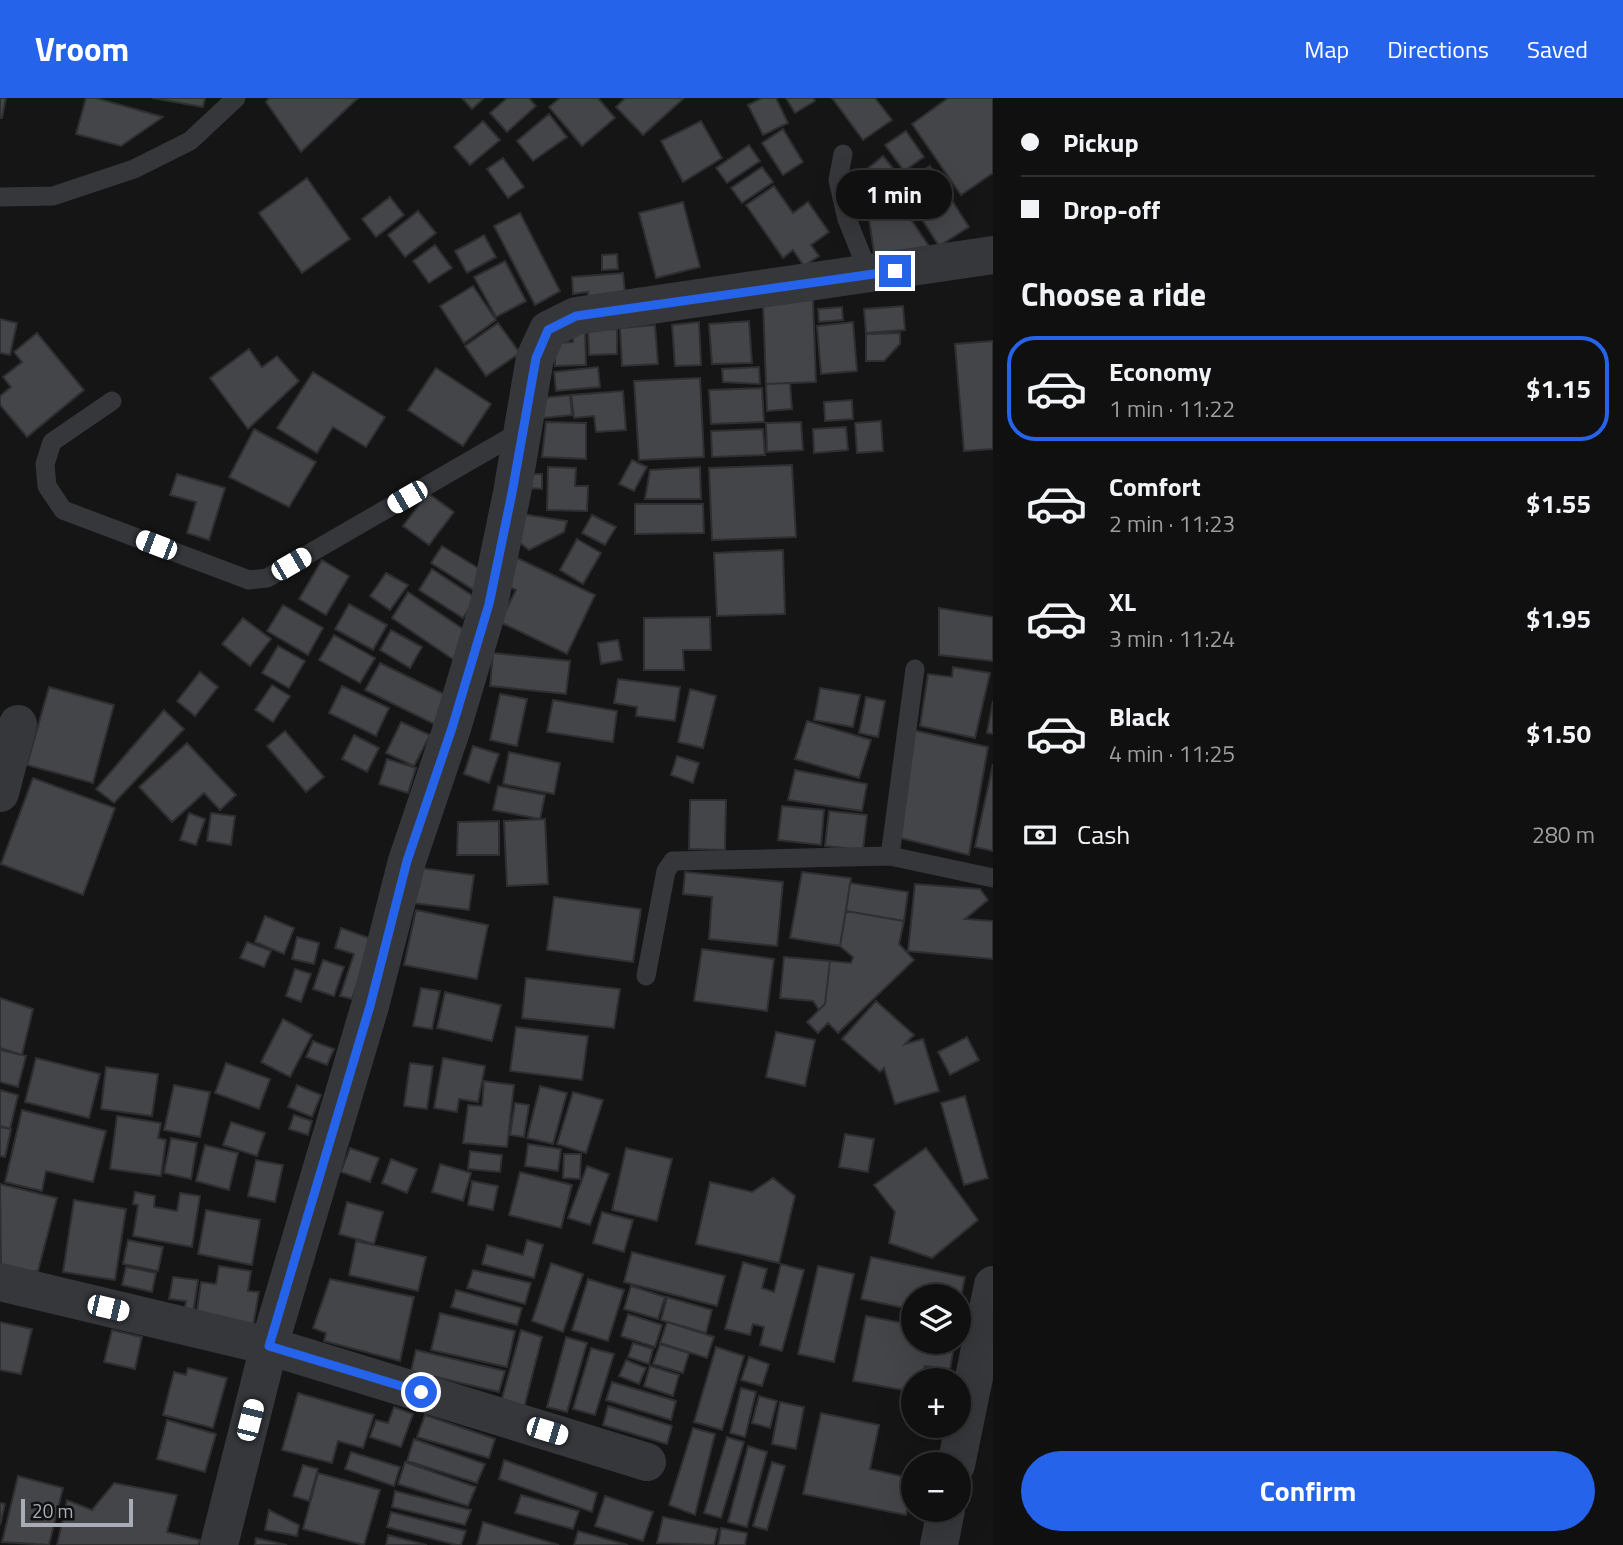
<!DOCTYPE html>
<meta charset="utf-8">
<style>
body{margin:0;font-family:"Titillium Web",sans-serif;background:#191919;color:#f1f3f6;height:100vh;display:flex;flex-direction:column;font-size:26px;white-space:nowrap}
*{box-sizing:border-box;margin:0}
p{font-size:23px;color:#9c9d9f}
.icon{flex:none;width:38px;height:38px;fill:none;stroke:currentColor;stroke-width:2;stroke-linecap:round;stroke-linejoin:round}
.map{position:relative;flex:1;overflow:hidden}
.side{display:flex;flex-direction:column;background:#101010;width:630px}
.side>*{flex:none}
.guide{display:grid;align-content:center;height:154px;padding:0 28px;background:#101010}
.controls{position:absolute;left:901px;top:1186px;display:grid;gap:14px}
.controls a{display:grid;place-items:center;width:70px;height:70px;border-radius:50%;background:#101010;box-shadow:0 7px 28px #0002,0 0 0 2px #303030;font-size:35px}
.scale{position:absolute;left:21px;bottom:18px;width:112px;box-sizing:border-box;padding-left:7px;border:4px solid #a8acb5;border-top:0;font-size:19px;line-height:24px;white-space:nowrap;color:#a8acb5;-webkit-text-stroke:5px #101011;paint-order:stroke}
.end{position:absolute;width:32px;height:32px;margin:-16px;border:9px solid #2563eb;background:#fff;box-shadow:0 0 0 4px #fff}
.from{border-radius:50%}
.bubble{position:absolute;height:49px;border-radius:24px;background:#101010;box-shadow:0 7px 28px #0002,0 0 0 2px #303030;font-size:23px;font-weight:700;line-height:49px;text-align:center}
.car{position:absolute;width:21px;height:42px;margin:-21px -10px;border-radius:9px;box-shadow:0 0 5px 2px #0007;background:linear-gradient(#fff 24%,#345 0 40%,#fff 0 76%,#345 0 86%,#fff 0)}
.guide b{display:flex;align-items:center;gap:24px;height:66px;font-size:26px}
.guide b+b{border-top:2px solid #303030}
.guide i{width:18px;height:18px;background:#f1f3f6}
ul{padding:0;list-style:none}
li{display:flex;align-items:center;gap:21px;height:105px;margin:0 14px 10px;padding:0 14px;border:4px solid transparent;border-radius:28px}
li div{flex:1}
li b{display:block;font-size:26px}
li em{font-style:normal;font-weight:700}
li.selected{border-color:#2563eb}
li>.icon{width:63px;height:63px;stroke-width:1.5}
h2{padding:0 28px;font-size:32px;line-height:84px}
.pay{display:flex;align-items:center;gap:18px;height:77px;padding:0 28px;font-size:26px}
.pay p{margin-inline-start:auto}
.primary-button{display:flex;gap:14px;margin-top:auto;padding:14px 28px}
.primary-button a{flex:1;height:80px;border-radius:42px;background:#2563eb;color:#fff;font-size:28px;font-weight:700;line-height:80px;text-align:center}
header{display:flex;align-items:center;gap:42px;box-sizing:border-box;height:98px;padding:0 35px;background:#2563eb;color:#fff}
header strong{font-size:33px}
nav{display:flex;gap:38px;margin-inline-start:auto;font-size:24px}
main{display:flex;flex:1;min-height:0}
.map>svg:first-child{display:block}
</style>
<header>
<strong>Vroom</strong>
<nav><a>Map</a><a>Directions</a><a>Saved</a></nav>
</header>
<main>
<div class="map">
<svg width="993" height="1447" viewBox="0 0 993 1447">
<rect width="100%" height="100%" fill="#151516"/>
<!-- building -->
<path fill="#444549" stroke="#2f2f32" stroke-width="2" d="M0,0H6L2,20H0Z
M86,0H96L163,19L121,48L76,36Z
M152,0H205L203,9Z
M269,0H358L301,54L266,4Z
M462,0H484L472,11Z
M507,0H529L536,8L507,34L490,15Z
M560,0H598L615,20L582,48L549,9Z
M625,0H684L643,37L616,9Z
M762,0H776L788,25L763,37L748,7Z
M786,0H813L815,3L795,15Z
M832,0H875L892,22L863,42Z
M948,0H993V75L961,97L912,26Z
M549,16L567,39L533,63L517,43Z
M483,23L500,42L470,67L454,49Z
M701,23L722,60L683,84L661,43Z
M783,31L803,64L783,77L762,45Z
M906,33L924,59L904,73L885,47Z
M749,47L760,63L727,85L716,70Z
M883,58L897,75L859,106L845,89Z
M503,60L524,89L508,100L487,71Z
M930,68L969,129L939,148L900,87Z
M762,69L773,84L742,105L731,90Z
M307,80L350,141L302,175L259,115Z
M774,88L793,115L808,104L829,134L811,147L819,158L804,168L793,152L783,160L746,107Z
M893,95L933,154L875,163L867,106Z
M390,99L404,117L376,139L362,121Z
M683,104L700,169L656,180L639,115Z
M418,113L436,135L405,159L388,137Z
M520,115L560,193L535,207L494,128Z
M484,137L496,159L467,175L455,153Z
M435,147L452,170L429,185L413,163Z
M617,156L618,171L602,172V157Z
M505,163L526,203L496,219L474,179Z
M623,175L625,196L588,200V194L573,196L572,179Z
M473,188L496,222L464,245L440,208Z
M813,202L816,284L766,286L763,204Z
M903,208L905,232L866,235L864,211Z
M842,209L843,222L819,224L818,211Z
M0,221L17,225L10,257L0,255Z
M749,223L752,265L712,266L709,226Z
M699,224L701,267L675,268L672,227Z
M853,224L857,273L821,276L817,228Z
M498,225L520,255L486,278L465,248Z
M655,227L658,266L622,268L620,230Z
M573,231H585L586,267L555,268V245L573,244Z
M617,231V256L589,257L588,232Z
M37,235L84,292L27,339L0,307V298L11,289L3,279L22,264L14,254Z
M900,235V246L884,263H866V236Z
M993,243V351L964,353L955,246Z
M249,251L262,269L277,258L299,283L248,331L210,280Z
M598,269L600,289L556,293L554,274Z
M759,269L760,286L723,284L722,271Z
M436,270L491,306L463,348L408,312Z
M313,274L385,319L366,349L333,329L317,355L277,330Z
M700,280L704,359L639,362L634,283Z
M790,285L792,311L767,313L766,286Z
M762,290L764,324L711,326L709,292Z
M623,293L626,332L596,334L594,318L574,320L571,297Z
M570,297L572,317L543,320L541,300Z
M852,302L853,321L825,323L824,304Z
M881,323L883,353L857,355L855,325Z
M546,324L586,325V361L542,359Z
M801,324L803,352L767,354L766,325Z
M846,329L848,352L814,355L813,331Z
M254,331L316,364L289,409L229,379Z
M763,331L765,357L712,359L711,333Z
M632,362L647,369L634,393L619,386Z
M792,367L796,439L712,442L709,370Z
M548,369L576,370L575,388H588L587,413L547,412Z
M700,369L701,401H645L650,372Z
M177,376L225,390L209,442L187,435L196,404L170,397Z
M530,376H542V391L529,390Z
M428,395L454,414L429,447L403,428Z
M635,406H703L704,435L635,436Z
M522,416L567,423L564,434L529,452L518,443Z
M592,417L616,429L605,447L582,435Z
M577,441L601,455L583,486L560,472Z
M442,448L488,476L477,494L431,465Z
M783,452L785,516L717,518L714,455Z
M515,459L595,497L567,556L500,524L516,492L502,485Z
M322,462L349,478L326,517L299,501Z
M432,471L476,500L463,520L419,492Z
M386,475L408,487L390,512L370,498Z
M408,494L472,537L454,562L392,520Z
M349,506L387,527L373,552L335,531Z
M283,507L323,530L308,557L267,533Z
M939,510L993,519V563L939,557Z
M710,519L711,552H683L684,572H644V520Z
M243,520L271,541L250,568L222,546Z
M391,532L422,549L410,570L380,552Z
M334,537L375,560L360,585L319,562Z
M618,542L622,562L601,566L598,545Z
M278,548L305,563L289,590L262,575Z
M493,555L570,563L566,596L490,588Z
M380,565L448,598L436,627L365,592Z
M953,569L990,575L975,640L920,628L928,576L952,579Z
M200,574L218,589L195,618L177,603Z
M618,581L680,589L675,623L636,618L637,609L614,605Z
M272,587L290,598L273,624L255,612Z
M342,588L389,610L376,638L329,615Z
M49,589L114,607L93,685L27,667Z
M820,590L860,597L853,629L814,622Z
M690,591L716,598L703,650L678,644Z
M500,596L527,601L517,648L490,642Z
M866,599L885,603L878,639L859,635Z
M553,602L617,613L613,644L547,634Z
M993,603V636L987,635Z
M164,612L184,631L114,705L96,691Z
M807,623L871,642L859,680L795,661Z
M401,624L430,637L414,668L386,655Z
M913,632L988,649L969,757L892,738Z
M285,633L324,679L306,694L267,648Z
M354,637L379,650L367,674L342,661Z
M187,645L236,697L220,712L204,695L172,724L139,689Z
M473,648L499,656L489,685L464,676Z
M509,654L560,665L554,696L503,686Z
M677,658L699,665L693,685L671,677Z
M387,661L416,670L408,695L379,686Z
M993,666V753L975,749Z
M795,672L867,686L862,713L788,702Z
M33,680L115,710L83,797L1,766Z
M498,688L545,697L540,721L493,712Z
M690,702H726L725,752L689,751Z
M782,708L824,712L821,747L778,742Z
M829,713L867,717L863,752L825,748Z
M189,715L205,721L196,747L180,742Z
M211,715L235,718L231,747L207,743Z
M545,721L548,786L507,788L504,723Z
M499,723V757H457L458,724Z
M421,770L474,777L469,812L412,805Z
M685,774L783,784L777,848L709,841L712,799L683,796Z
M802,774L851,780L840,848L790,840Z
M850,785L908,794L904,823L846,813Z
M915,786L980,791L988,802L965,821L993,823V861L908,853Z
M554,799L641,811L633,864L547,852Z
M416,812L488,827L477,881L404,867Z
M846,813L904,823L899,846L914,862L838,935L828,925L818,935L807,924L825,906L830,863L851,865L853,859L840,848Z
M265,818L294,830L284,856L255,844Z
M341,830L372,841L352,901L340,898L354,856L335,850Z
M297,839L319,845L314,866L292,861Z
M247,844L271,853L264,869L240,860Z
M702,851L774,861L767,913L694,903Z
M784,859L830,863L825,906L819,912L813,903L780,900Z
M323,862L344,869L334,898L313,891Z
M295,871L311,876L301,904L286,898Z
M526,880L620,891L614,930L522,920Z
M421,890L440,893L432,931L413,928Z
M445,894L501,907L492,943L437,930Z
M0,900L33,911L22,957L0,950Z
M876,903L914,937L905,946L923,941L939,993L895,1006L884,970L880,974L842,941Z
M283,921L312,937L290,979L261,964Z
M516,929L588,938L582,982L510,973Z
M776,934L815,942L805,988L766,979Z
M967,939L979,962L950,977L938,954Z
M313,943L334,951L327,967L306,959Z
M0,952L26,958L18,989L0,984Z
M36,960L100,976L89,1020L25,1004Z
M443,960L485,968L478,1004L459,1001L457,1014L434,1010Z
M226,965L270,981L259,1011L215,995Z
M410,965L433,968L427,1011L404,1008Z
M106,969L158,976L152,1018L101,1011Z
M484,983L514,987L507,1049L463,1045L468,1007L482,1008Z
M174,987L210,994L200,1039L164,1032Z
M297,987L321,997L312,1019L288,1009Z
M540,988L567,995L553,1046L527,1040Z
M0,992L18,997L10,1031L0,1028Z
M573,994L603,1002L586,1055L557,1046Z
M965,998L988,1080L964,1087L941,1005Z
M515,1005L529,1007L524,1039L510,1037Z
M22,1012L106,1033L93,1084L46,1073L42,1093L5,1084Z
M294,1017L312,1023L308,1037L289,1031Z
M117,1018L161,1025L158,1040L166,1042L161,1078L110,1071Z
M231,1024L265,1035L257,1058L223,1047Z
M0,1029L11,1031L5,1059L0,1058Z
M845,1036L874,1041L868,1074L839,1069Z
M171,1040L197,1045L191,1081L164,1075Z
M528,1046L561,1051L558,1073L525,1068Z
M205,1047L238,1055L229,1092L196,1083Z
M350,1050L379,1060L370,1084L341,1074Z
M626,1050L672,1061L657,1123L612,1112Z
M926,1050L978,1122L932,1160L889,1145L895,1114L874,1087Z
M470,1053L502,1057L500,1074L468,1071Z
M564,1056H581L580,1081L563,1080Z
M391,1061L417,1071L407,1095L382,1085Z
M256,1062L283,1067L275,1104L248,1098Z
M440,1066L471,1075L463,1103L432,1094Z
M587,1068L609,1076L590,1127L568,1120Z
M520,1074L572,1087L561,1130L509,1117Z
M773,1080L795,1098L779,1165L696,1146L710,1084L752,1094Z
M472,1083L498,1088L493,1112L468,1107Z
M0,1086L57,1100L38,1173L17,1176L1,1169Z
M135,1094L155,1098L154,1109L177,1113L180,1095L200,1098L192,1149L133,1138L138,1107L133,1106Z
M74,1102L126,1111L115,1182L63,1174Z
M347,1104L383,1114L374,1146L339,1136Z
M206,1112L260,1122L252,1167L198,1156Z
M602,1114L633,1122L624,1154L593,1145Z
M128,1142L163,1149L158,1173L123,1166Z
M527,1142L543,1147L534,1180L482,1166L487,1147L523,1157Z
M356,1143L426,1159L418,1193L349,1177Z
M632,1154L725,1178L717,1208L624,1184Z
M871,1159L965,1179L959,1208V1199H914V1212L861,1201Z
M743,1164L767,1171L762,1190L774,1194L781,1166L804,1172L782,1253L760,1247L764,1229L753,1226L750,1237L725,1231Z
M551,1165L583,1176L563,1234L532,1223Z
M219,1168L251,1173L248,1193L259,1194L253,1228L196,1219L201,1184L216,1186Z
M818,1168L854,1176L834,1264L798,1256Z
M126,1169L156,1175L152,1194L122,1187Z
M473,1172L531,1185L525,1206L467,1190Z
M173,1179L198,1182L193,1216L184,1215L186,1203L169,1201Z
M330,1181L414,1199L400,1263L324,1243L326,1235L313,1230Z
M588,1181L624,1192L608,1243L572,1232Z
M631,1188L665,1199L658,1221L624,1211Z
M456,1192L522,1210L517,1227L451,1209Z
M667,1199L712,1212L706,1235L661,1222Z
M440,1215L515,1233L507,1269L431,1252Z
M628,1216L662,1227L655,1249L621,1238Z
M866,1218L914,1227V1244H955L950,1271L925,1268L921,1283H914V1294L853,1283Z
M0,1224L32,1231L21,1276L0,1272Z
M667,1224L714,1239L707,1260L660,1245Z
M112,1232L142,1239L135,1271L104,1264Z
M521,1232L542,1239L524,1310L501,1304Z
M566,1239L587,1245L567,1314L547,1309Z
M633,1245L653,1251L649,1266L628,1259Z
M660,1246L689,1255L683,1275L653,1266Z
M716,1249L744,1258L722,1332L694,1324Z
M591,1250L614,1256L595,1317L573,1311Z
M416,1252L505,1273L499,1294L411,1273Z
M749,1259L769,1266L762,1288L741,1282Z
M626,1262L646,1270L639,1286L619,1278Z
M650,1268L679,1277L673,1298L644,1288Z
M188,1270L227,1280L213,1330L163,1317L174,1274L186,1277Z
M612,1284L676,1303L671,1322L606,1302Z
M741,1290L756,1294L745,1339L730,1335Z
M298,1295L374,1317L363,1350L338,1343L332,1365L282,1352Z
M759,1298L777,1303L770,1330L752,1325Z
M780,1304L804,1309L796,1351L772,1346Z
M608,1308L672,1328L667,1346L603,1327Z
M394,1309L413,1316L401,1349L370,1339L376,1322L388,1325Z
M821,1315L879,1327L870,1371L914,1381L906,1417L803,1396Z
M425,1317L495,1341L489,1360L417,1339Z
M167,1322L216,1336L205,1374L157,1361Z
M693,1330L715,1336L695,1417L669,1407Z
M727,1339L744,1344L721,1420L704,1415Z
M414,1341L485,1366L477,1385L407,1363Z
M748,1348L767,1354L747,1429L728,1424Z
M351,1354L400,1369L394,1388L345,1371Z
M504,1362L597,1395L592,1414L499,1381Z
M405,1364L476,1389L468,1408L398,1386Z
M772,1364L785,1368L767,1432L753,1428Z
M303,1367L318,1371L309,1403L293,1398Z
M318,1375L380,1392L364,1447L303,1431Z
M18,1378L63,1390L49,1447L2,1444Z
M114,1385L177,1397L167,1434L200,1442L198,1447H57L67,1402L92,1412Z
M395,1393L471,1412L465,1427L392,1409Z
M521,1397L579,1413L573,1431L515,1415Z
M605,1398L653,1414L643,1443L595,1428Z
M0,1405L5,1406L0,1427Z
M269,1412L299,1427L297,1438L265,1432Z
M391,1414L466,1433L461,1447H456L387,1429Z
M663,1419L718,1431L714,1447L657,1445Z
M483,1424L559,1447H477Z
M721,1430L747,1435L745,1447H718Z
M578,1433L628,1447H574Z
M388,1437L427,1447H386Z
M256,1440L287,1447H255Z"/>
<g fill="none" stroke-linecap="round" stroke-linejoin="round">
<!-- service -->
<path stroke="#36373b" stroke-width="19" d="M843,56L838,82L847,121L869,176
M0,99L53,98L134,71L190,43L236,0
M112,303L52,344L45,366L47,388L63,412L249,482L267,480L523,332
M890,758L915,571
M646,878L666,773L673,763L890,758L993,780"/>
<!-- minor -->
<path stroke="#36373b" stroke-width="38" d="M0,695L18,626
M0,1184L269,1248L647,1364
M956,1367L993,1187
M219,1447L269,1248L370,908L407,763L452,630L489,506L512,395L535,260L548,232L576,218L993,157
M939,1447L946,1412"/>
</g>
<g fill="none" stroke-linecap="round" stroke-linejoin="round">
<!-- route -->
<path stroke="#2563eb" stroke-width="9" d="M421,1294L269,1248L370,908L407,763L452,630L489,506L512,395L536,260L548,232L576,218L895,173"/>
</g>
</svg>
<div class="controls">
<a><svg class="icon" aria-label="layers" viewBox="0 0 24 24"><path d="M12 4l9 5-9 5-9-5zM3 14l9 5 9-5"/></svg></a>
<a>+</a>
<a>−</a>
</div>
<div class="scale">20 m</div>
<i class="end from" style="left:421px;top:1294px"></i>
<i class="end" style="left:895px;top:173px"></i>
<div class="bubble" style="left:836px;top:72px;width:116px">1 min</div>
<i class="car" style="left:407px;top:399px;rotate:240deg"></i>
<i class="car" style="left:156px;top:447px;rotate:291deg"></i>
<i class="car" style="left:291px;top:466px;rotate:60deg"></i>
<i class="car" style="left:108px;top:1210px;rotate:103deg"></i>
<i class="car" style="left:250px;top:1322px;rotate:14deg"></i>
<i class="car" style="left:547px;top:1333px;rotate:107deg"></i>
</div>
<section class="side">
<div class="guide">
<b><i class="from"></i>Pickup</b>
<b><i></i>Drop-off</b>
</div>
<h2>Choose a ride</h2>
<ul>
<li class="selected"><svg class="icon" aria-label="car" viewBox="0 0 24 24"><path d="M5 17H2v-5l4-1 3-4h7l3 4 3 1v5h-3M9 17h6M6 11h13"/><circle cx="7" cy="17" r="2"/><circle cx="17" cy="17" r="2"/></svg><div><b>Economy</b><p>1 min · 11:22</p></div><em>$1.15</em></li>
<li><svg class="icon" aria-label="car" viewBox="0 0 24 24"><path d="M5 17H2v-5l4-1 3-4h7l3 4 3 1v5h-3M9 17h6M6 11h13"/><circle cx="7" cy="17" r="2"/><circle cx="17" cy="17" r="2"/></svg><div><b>Comfort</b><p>2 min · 11:23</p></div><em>$1.55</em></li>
<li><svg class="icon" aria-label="car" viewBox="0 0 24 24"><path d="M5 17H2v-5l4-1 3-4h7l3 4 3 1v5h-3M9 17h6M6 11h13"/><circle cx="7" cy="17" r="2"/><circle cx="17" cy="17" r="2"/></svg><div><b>XL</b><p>3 min · 11:24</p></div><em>$1.95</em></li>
<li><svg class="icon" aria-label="car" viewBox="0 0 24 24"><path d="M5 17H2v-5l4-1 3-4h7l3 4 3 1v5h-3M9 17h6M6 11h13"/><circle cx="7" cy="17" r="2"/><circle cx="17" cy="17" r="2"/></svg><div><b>Black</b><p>4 min · 11:25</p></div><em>$1.50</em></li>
</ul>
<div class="pay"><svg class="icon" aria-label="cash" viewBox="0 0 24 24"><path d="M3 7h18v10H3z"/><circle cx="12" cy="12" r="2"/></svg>Cash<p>280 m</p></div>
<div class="primary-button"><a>Confirm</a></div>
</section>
</main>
